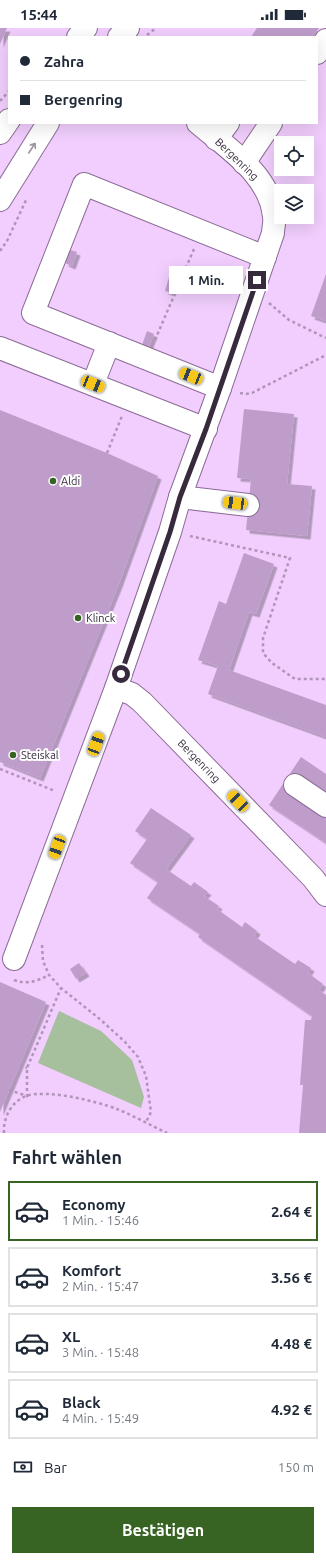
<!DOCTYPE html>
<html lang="de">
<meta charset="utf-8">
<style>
body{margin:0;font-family:Ubuntu,sans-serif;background:#f6f6f7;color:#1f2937;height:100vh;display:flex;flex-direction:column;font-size:15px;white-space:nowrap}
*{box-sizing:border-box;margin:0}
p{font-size:13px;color:#747a83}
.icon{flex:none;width:22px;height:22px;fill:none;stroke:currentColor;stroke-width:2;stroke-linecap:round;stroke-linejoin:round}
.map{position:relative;height:1105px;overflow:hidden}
.drawer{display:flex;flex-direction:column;background:#fff;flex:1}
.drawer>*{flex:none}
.banner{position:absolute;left:8px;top:8px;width:310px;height:88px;border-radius:0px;box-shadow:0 4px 16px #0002;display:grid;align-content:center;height:88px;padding:0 12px;background:#fff}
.controls{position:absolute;left:274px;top:108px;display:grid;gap:8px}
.controls a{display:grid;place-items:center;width:40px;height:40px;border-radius:0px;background:#fff;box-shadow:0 4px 16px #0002;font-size:20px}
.end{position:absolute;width:18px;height:18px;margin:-9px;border:5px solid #372a3c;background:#fff;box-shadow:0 0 0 2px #fff}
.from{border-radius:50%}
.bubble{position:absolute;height:28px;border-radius:0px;background:#fff;box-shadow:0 4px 16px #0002;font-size:13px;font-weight:700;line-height:28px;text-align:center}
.car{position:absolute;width:12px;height:24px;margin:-12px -6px;border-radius:5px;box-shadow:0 0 3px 1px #0007;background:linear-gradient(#f5c518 24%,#345 0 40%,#f5c518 0 76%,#345 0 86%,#f5c518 0)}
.banner b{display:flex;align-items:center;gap:14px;height:38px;font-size:15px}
.banner b+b{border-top:1px solid #e0e1e3}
.banner i{width:10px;height:10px;background:#1f2937}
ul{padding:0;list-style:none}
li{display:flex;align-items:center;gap:12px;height:60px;margin:0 8px 6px;padding:0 4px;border:2px solid #e0e1e3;border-radius:0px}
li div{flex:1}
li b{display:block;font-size:15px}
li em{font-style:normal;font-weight:700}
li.on{border-color:#376423}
li>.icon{width:36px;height:36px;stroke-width:1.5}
h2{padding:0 12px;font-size:18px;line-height:48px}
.pay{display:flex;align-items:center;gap:10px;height:44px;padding:0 12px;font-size:15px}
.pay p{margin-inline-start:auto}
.cta{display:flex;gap:8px;margin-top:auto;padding:8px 12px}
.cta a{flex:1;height:46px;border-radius:0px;background:#376423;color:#fff;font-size:16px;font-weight:700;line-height:46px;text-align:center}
.status{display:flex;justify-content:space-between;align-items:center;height:28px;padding:0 20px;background:#fff;direction:ltr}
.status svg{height:11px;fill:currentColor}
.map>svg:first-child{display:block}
</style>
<div class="status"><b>15:44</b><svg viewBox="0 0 49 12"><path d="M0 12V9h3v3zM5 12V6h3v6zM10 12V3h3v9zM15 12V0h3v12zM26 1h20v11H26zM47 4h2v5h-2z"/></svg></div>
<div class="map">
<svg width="326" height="1105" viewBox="0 0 326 1105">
<defs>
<filter id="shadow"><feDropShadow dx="3.5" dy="3.5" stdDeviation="0" flood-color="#0004"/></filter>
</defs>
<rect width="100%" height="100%" fill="#f1cefd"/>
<!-- green -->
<path fill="#a6bf9d" d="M59,983L101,1003L132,1032L144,1069L141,1080L38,1035Z"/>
<!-- building -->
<path fill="#bf9dcb" filter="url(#shadow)" d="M0,0H7L0,16Z
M257,0H319L313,9H251Z
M70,222L77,224L72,238L65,235Z
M326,246V293L311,288Z
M169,249L176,252L172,265L165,263Z
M147,303L154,306L149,319L142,317Z
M244,381L294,386L287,456L312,458L307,508L246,502L251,451L237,450Z
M0,382L107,425L158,448L119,556L40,750L0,734Z
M244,525L274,536L256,586L249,584L229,642L326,677V709L208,666L218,638L198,632L219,573L226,576Z
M301,729L326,746V815L269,777Z
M151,780L191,807L166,841L191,858L194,854L208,864L204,868L219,878L217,881L242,899L245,894L257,903L254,908L295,936L298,932L311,940L308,945L323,956L319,962L326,967V1105H299L303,1057H300L305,992H311L312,988L198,909L200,906L147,870L158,854L130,835L147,811L135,803Z
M79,935L86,945L76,951L70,941Z
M0,954L46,974L0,1084Z"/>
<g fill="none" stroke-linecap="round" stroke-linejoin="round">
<!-- minor casing -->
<g stroke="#8c6c96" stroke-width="24">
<g id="minor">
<path d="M317,25L326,12"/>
<path d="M216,111L228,95"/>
<path d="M244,135L271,95"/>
<path d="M0,320L206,401"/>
<path d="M93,356L109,315"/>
<path d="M220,360L33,285L84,156L265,229"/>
<path d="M180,469L248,477"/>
<path id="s1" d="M116,660L132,666L142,674L313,850L326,867"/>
<path d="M295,757L326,778"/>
<path d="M14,931L116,660L170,504L180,469L220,360L273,205C273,200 275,194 274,189C270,146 227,120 198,95"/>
</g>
</g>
<!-- major casing -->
<g stroke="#8c6c96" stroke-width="24">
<path id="major" d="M78,9L86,0
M119,9L128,0
M0,105L9,92
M0,172L48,95"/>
</g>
<!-- path -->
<path stroke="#b095b9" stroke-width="2.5" stroke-dasharray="3 3" stroke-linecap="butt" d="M147,7L156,0
M0,73L9,63
M0,223L7,213L27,170
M269,275L289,292L326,310
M155,312L194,221
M240,365L246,366L252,365L326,327
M107,425L122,388
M190,508L290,530L263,610V625L272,635L295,651H326
M0,741L55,763
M42,917L43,933L49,947L61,960L101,992L125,1014L138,1029L146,1048L151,1084L146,1094
M14,952C27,957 37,953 49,947
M20,1037L27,1040
M9,1062L27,1068V1040L61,960
M4,1105C3,1090 11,1074 26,1068C47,1061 96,1073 117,1081C134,1088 150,1097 167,1105"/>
<!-- minor -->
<use href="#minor" stroke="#fff" stroke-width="22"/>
<!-- major -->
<use href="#major" stroke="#fff" stroke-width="22"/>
</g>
<!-- one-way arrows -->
<defs><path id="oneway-shaft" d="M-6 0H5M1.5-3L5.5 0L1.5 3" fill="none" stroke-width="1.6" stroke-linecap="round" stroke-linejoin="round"/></defs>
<use stroke="#9b949e" href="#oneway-shaft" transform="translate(32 120) rotate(-57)"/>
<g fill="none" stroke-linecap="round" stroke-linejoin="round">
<!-- route -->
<path stroke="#372a3c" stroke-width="5" d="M121,646L170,504L180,469L206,401L257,252"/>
</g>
<!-- markers -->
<g fill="#376423" stroke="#fdfdfd" stroke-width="1.5">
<circle cx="53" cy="453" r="4"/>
<circle cx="78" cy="590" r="4"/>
<circle cx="13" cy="727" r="4"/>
</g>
<g text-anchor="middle" stroke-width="4" stroke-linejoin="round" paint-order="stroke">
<!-- street labels -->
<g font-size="11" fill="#372a3c" stroke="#fdfdfd">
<text transform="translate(237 131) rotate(44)" y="4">Bergenring</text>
<text dy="4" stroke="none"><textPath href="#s1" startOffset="112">Bergenring</textPath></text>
</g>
<!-- poi labels -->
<g font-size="11" fill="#372a3c" stroke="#fdfdfd" text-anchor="start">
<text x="61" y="457">Aldi</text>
<text x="86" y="594">Klinck</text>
<text x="21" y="731">Steiskal</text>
</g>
</g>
</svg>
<div class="controls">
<a><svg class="icon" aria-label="locate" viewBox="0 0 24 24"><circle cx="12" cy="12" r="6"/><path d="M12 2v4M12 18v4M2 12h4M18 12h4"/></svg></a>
<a><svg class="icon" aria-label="layers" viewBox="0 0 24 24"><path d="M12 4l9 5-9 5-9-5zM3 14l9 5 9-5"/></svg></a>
</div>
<i class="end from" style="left:121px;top:646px"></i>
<i class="end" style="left:257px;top:252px"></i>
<div class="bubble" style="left:169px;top:238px;width:74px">1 Min.</div>
<i class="car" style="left:191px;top:348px;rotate:292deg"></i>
<i class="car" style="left:93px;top:356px;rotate:112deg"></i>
<i class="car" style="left:235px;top:475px;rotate:277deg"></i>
<i class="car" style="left:96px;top:716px;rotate:20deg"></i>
<i class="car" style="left:238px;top:773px;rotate:316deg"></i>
<i class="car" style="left:57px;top:819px;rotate:200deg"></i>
<div class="banner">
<b><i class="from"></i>Zahra</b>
<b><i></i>Bergenring</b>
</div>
</div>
<section class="drawer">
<h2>Fahrt wählen</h2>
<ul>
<li class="on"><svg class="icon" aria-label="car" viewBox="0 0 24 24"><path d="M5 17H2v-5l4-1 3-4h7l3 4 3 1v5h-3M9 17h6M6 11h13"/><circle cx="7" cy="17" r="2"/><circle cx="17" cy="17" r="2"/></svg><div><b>Economy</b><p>1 Min. · 15:46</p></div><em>2.64 €</em></li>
<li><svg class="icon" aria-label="car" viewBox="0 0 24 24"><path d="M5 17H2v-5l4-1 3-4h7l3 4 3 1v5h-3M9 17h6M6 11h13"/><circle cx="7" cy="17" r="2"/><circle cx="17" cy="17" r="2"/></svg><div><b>Komfort</b><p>2 Min. · 15:47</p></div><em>3.56 €</em></li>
<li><svg class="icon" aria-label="car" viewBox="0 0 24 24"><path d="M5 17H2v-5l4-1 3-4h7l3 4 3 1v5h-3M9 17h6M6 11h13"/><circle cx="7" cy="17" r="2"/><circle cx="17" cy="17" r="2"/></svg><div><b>XL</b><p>3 Min. · 15:48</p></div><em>4.48 €</em></li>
<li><svg class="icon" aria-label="car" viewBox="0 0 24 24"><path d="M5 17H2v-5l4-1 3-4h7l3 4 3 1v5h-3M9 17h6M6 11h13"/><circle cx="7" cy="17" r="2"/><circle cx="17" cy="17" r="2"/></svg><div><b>Black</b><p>4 Min. · 15:49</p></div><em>4.92 €</em></li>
</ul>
<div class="pay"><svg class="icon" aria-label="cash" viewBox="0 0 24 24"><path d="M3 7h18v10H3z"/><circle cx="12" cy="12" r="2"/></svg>Bar<p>150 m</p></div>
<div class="cta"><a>Bestätigen</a></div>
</section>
